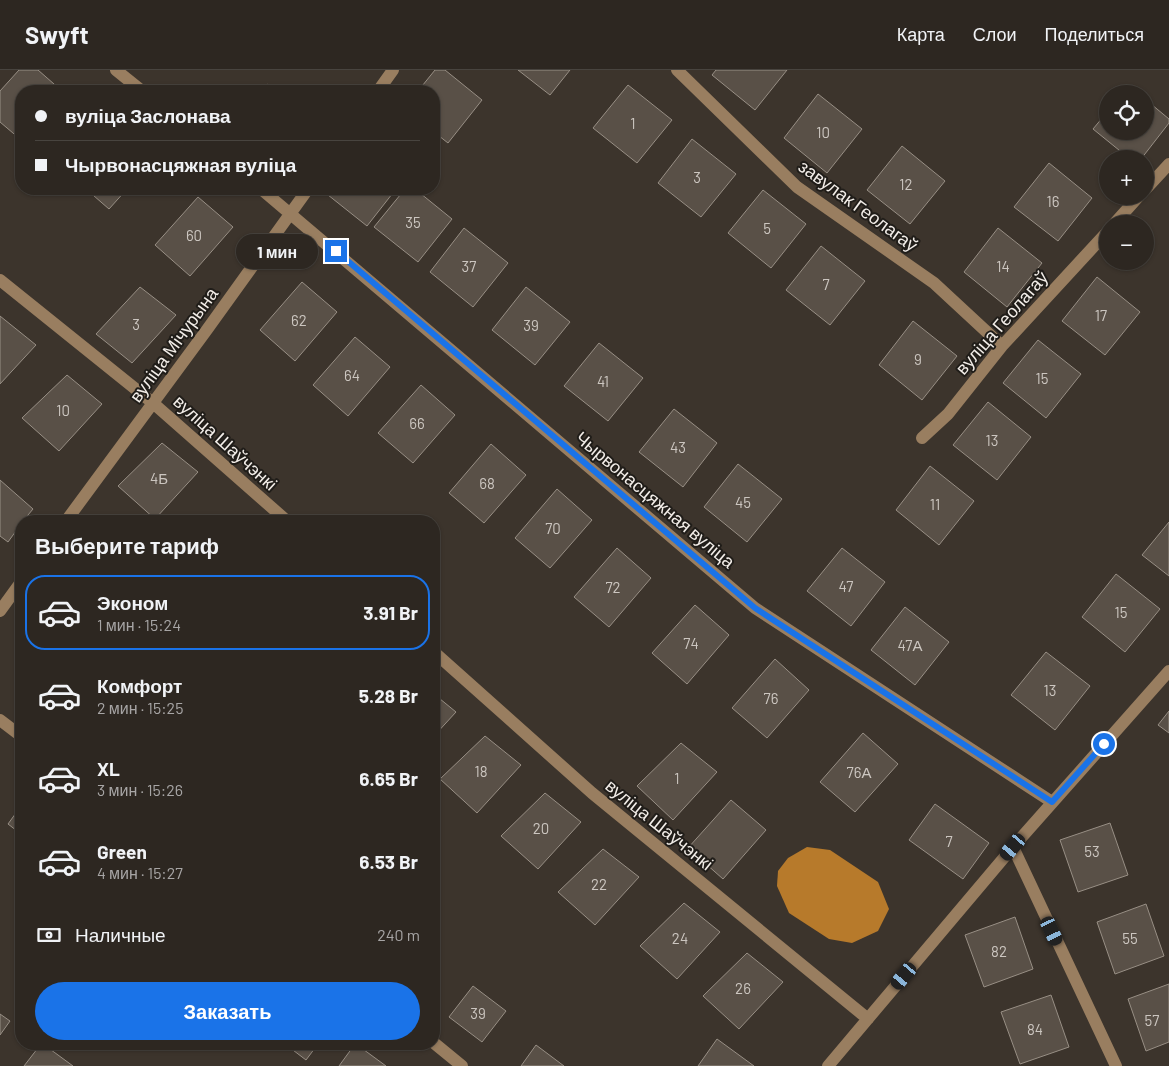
<!DOCTYPE html>
<html lang="ru">
<meta charset="utf-8">
<style>
body{margin:0;font-family:Barlow,sans-serif;background:#352f2a;color:#f1f3f6;height:100vh;display:flex;flex-direction:column;font-size:19px;white-space:nowrap}
*{box-sizing:border-box;margin:0}
p{font-size:16px;color:#a7a5a5}
.icon{flex:none;width:28px;height:28px;fill:none;stroke:currentColor;stroke-width:2;stroke-linecap:round;stroke-linejoin:round}
.map{position:relative;flex:1;overflow:hidden}
.sheet{position:absolute;left:15px;top:445px;width:425px;height:535px;display:flex;flex-direction:column;background:#2d2721;border-radius:20px;box-shadow:0 1px 4px #0004,0 0 0 1px #48443f}
.sheet>*{flex:none}
.hud{position:absolute;left:15px;top:15px;width:425px;height:110px;border-radius:20px;box-shadow:0 1px 4px #0004,0 0 0 1px #48443f;display:grid;align-content:center;height:110px;padding:0 20px;background:#2d2721}
.controls{position:absolute;left:1099px;top:15px;display:grid;gap:10px}
.controls a{display:grid;place-items:center;width:55px;height:55px;border-radius:50%;background:#2d2721;box-shadow:0 1px 4px #0004,0 0 0 1px #48443f;font-size:25px}
.end{position:absolute;width:22px;height:22px;margin:-11px;border:6px solid #1a73e8;background:#fff;box-shadow:0 0 0 2px #fff}
.from{border-radius:50%}
.bubble{position:absolute;height:35px;border-radius:18px;background:#2d2721;box-shadow:0 1px 4px #0004,0 0 0 1px #48443f;font-size:16px;font-weight:700;line-height:35px;text-align:center}
.car{position:absolute;width:15px;height:30px;margin:-15px -8px;border-radius:6px;box-shadow:0 0 4px 1px #0007;background:linear-gradient(#222 24%,#8ab4d8 0 40%,#222 0 76%,#8ab4d8 0 86%,#222 0)}
.hud b{display:flex;align-items:center;gap:18px;height:48px;font-size:19px}
.hud b+b{border-top:1px solid #48443f}
.hud i{width:12px;height:12px;background:#f1f3f6}
ul{padding:0;list-style:none}
li{display:flex;align-items:center;gap:15px;height:75px;margin:0 10px 8px;padding:0 10px;border:2px solid transparent;border-radius:20px}
li div{flex:1}
li b{display:block;font-size:19px}
li em{font-style:normal;font-weight:700}
li.selected{border-color:#1a73e8}
li>.icon{width:45px;height:45px;stroke-width:1.5}
h2{padding:0 20px;font-size:22px;line-height:60px}
.pay{display:flex;align-items:center;gap:12px;height:55px;padding:0 20px;font-size:19px}
.pay p{margin-inline-start:auto}
.button{display:flex;gap:10px;margin-top:auto;padding:10px 20px}
.button a{flex:1;height:58px;border-radius:30px;background:#1a73e8;color:#fff;font-size:20px;font-weight:700;line-height:58px;text-align:center}
header{display:flex;align-items:center;gap:30px;box-sizing:border-box;height:70px;padding:0 25px;background:#2d2721;border-bottom:1px solid #48443f}
header strong{font-size:24px}
nav{display:flex;gap:28px;margin-inline-start:auto;font-size:18px}
.map>svg:first-child{display:block}
</style>
<header>
<strong>Swyft</strong>
<nav><a>Карта</a><a>Слои</a><a>Поделиться</a></nav>
</header>
<div class="map">
<svg width="1169" height="996" viewBox="0 0 1169 996">
<rect width="100%" height="100%" fill="#3c342c"/>
<!-- water -->
<path fill="#b77a2b" d="M807,777L830,780L878,812L889,839L878,861L852,873L829,869L789,843L777,816L778,801L788,788Z"/>
<!-- building -->
<path fill="#595047" stroke="#988f85" d="M19,0H38L62,21H21V67L20,69L0,52V21Z
M435,0H445L482,30L448,73L434,62V21H418Z
M518,0H570L550,25Z
M716,0H787L755,40L712,5Z
M267,14L276,21H262Z
M628,15L672,50L637,93L593,58Z
M1128,16L1138,24H1121Z
M818,24L862,59L827,103L784,68Z
M1145,29L1169,49V53L1141,89H1130L1093,59L1108,41V61H1145Z
M692,69L736,104L701,147L658,113Z
M902,76L945,111L910,154L867,120Z
M1049,93L1092,128L1058,171L1014,137Z
M86,119H127L109,139Z
M325,119H396L367,156L323,121Z
M405,119H415L452,149L418,192L374,157Z
M763,120L806,154L771,198L728,163Z
M198,127L233,157L190,206L155,175Z
M464,158L508,193L473,237L430,202Z
M998,158L1042,193L1007,237L964,202Z
M821,176L865,211L830,255L786,220Z
M1097,207L1140,242L1105,285L1062,251Z
M302,212L337,242L295,291L260,260Z
M140,217L176,245L132,293L96,264Z
M526,217L570,252L535,295L492,260Z
M0,246L36,275L0,314Z
M913,251L957,286L922,330L879,295Z
M355,267L390,297L348,346L313,315Z
M1038,270L1081,304L1046,348L1003,313Z
M599,273L643,308L608,351L564,316Z
M67,305L102,334L59,381L22,348Z
M421,315L455,345L413,393L378,363Z
M988,332L1031,367L997,410L953,375Z
M674,339L717,373L683,417L639,382Z
M162,373L198,402L155,449L118,416Z
M491,374L526,405L484,453L449,423Z
M738,394L782,429L747,472L704,437Z
M930,396L974,431L939,475L896,440Z
M0,410L33,439L23,451H21V454L8,472L0,466Z
M557,419L592,450L550,498L515,468Z
M1169,452V506L1142,485Z
M617,478L651,508L609,557L574,527Z
M842,478L885,512L851,556L807,521Z
M1116,504L1160,539L1125,582L1082,547Z
M695,535L729,565L687,614L652,583Z
M905,537L949,572L915,615L871,580Z
M1046,582L1090,616L1055,660L1011,625Z
M775,589L809,620L767,668L732,638Z
M434,624L456,642L434,666Z
M1169,641V663L1158,655Z
M863,663L898,694L855,742L820,712Z
M485,666L521,695L477,743L440,709Z
M681,673L717,702L673,750L637,716Z
M545,723L581,752L538,799L501,766Z
M731,730L766,760L723,809L688,778Z
M935,734L989,773L963,809L909,770Z
M21,736V764L8,754Z
M1110,753L1128,805L1078,822L1060,770Z
M603,779L639,807L595,855L558,822Z
M684,833L720,862L677,909L640,876Z
M1146,834L1164,886L1115,904L1097,852Z
M1015,847L1033,899L984,917L965,865Z
M747,883L783,912L739,959L703,926Z
M1169,914V972L1146,981L1128,929Z
M473,916L506,941L482,972L449,947Z
M1051,925L1069,977L1020,994L1001,942Z
M0,944L10,951L0,965Z
M717,969L754,996H698Z
M41,974H43L73,996H24Z
M285,974H318L306,990Z
M355,974H356L386,996H339Z
M536,975L564,996H521Z"/>
<g fill="none" stroke-linecap="round" stroke-linejoin="round">
<!-- minor -->
<path stroke="#997e60" stroke-width="12" d="M116,0L142,21
M677,0L797,117L934,213L1002,276
M378,21L393,0
M261,119L755,538L1052,732
M1145,120L1169,94
M1114,154L1139,126
M0,210L153,333L287,451
M922,368L948,344L1002,276L1108,161
M66,451L206,261L308,119
M0,541L21,512
M434,582L592,723L868,949
M0,650L21,666
M1013,777L1116,996
M434,973L462,996
M828,996L1013,777L1169,601"/>
</g>
<g fill="none" stroke-linecap="round" stroke-linejoin="round">
<!-- route -->
<path stroke="#1a73e8" stroke-width="6" d="M336,181L755,538L1052,732L1104,674"/>
</g>
<g text-anchor="middle" stroke-width="4" stroke-linejoin="round" paint-order="stroke">
<!-- number labels -->
<g font-size="15" fill="#ccc6c0">
<text x="633" y="59">1</text>
<text x="823" y="68">10</text>
<text x="697" y="113">3</text>
<text x="906" y="120">12</text>
<text x="1053" y="137">16</text>
<text x="413" y="158">35</text>
<text x="767" y="164">5</text>
<text x="194" y="171">60</text>
<text x="469" y="202">37</text>
<text x="1003" y="202">14</text>
<text x="826" y="220">7</text>
<text x="1101" y="251">17</text>
<text x="299" y="256">62</text>
<text x="136" y="260">3</text>
<text x="531" y="261">39</text>
<text x="918" y="295">9</text>
<text x="352" y="311">64</text>
<text x="1042" y="314">15</text>
<text x="603" y="317">41</text>
<text x="63" y="346">10</text>
<text x="417" y="359">66</text>
<text x="992" y="376">13</text>
<text x="678" y="383">43</text>
<text x="159" y="414">4Б</text>
<text x="487" y="419">68</text>
<text x="743" y="438">45</text>
<text x="935" y="440">11</text>
<text x="553" y="464">70</text>
<text x="846" y="522">47</text>
<text x="613" y="523">72</text>
<text x="1121" y="548">15</text>
<text x="691" y="579">74</text>
<text x="910" y="581">47А</text>
<text x="1050" y="626">13</text>
<text x="771" y="634">76</text>
<text x="481" y="707">18</text>
<text x="859" y="708">76А</text>
<text x="677" y="714">1</text>
<text x="541" y="764">20</text>
<text x="949" y="777">7</text>
<text x="1092" y="787">53</text>
<text x="599" y="820">22</text>
<text x="680" y="874">24</text>
<text x="1130" y="874">55</text>
<text x="999" y="887">82</text>
<text x="743" y="924">26</text>
<text x="478" y="949">39</text>
<text x="1152" y="956">57</text>
<text x="1035" y="965">84</text>
</g>
<!-- street labels -->
<g font-size="18" fill="#f2ede8" stroke="#201d19">
<text transform="translate(858 136) rotate(36)" y="6">завулак Геолагаў</text>
<text transform="translate(1002 253) rotate(-49)" y="6">вуліца Геолагаў</text>
<text transform="translate(174 275) rotate(-54)" y="6">вуліца Мічурына</text>
<text transform="translate(225 373) rotate(42)" y="6">вуліца Шаўчэнкі</text>
<text transform="translate(655 430) rotate(40)" y="6">Чырвонасцяжная вуліца</text>
<text transform="translate(659 755) rotate(39)" y="6">вуліца Шаўчэнкі</text>
</g>
</g>
</svg>
<div class="controls">
<a><svg class="icon" aria-label="locate" viewBox="0 0 24 24"><circle cx="12" cy="12" r="6"/><path d="M12 2v4M12 18v4M2 12h4M18 12h4"/></svg></a>
<a>+</a>
<a>−</a>
</div>
<i class="end from" style="left:1104px;top:674px"></i>
<i class="end" style="left:336px;top:181px"></i>
<div class="bubble" style="left:236px;top:164px;width:82px">1 мин</div>
<i class="car" style="left:1013px;top:777px;rotate:220deg"></i>
<i class="car" style="left:1052px;top:861px;rotate:155deg"></i>
<i class="car" style="left:904px;top:906px;rotate:220deg"></i>
<div class="hud">
<b><i class="from"></i>вуліца Заслонава</b>
<b><i></i>Чырвонасцяжная вуліца</b>
</div>
<section class="sheet">
<h2>Выберите тариф</h2>
<ul>
<li class="selected"><svg class="icon" aria-label="car" viewBox="0 0 24 24"><path d="M5 17H2v-5l4-1 3-4h7l3 4 3 1v5h-3M9 17h6M6 11h13"/><circle cx="7" cy="17" r="2"/><circle cx="17" cy="17" r="2"/></svg><div><b>Эконом</b><p>1 мин · 15:24</p></div><em>3.91 Br</em></li>
<li><svg class="icon" aria-label="car" viewBox="0 0 24 24"><path d="M5 17H2v-5l4-1 3-4h7l3 4 3 1v5h-3M9 17h6M6 11h13"/><circle cx="7" cy="17" r="2"/><circle cx="17" cy="17" r="2"/></svg><div><b>Комфорт</b><p>2 мин · 15:25</p></div><em>5.28 Br</em></li>
<li><svg class="icon" aria-label="car" viewBox="0 0 24 24"><path d="M5 17H2v-5l4-1 3-4h7l3 4 3 1v5h-3M9 17h6M6 11h13"/><circle cx="7" cy="17" r="2"/><circle cx="17" cy="17" r="2"/></svg><div><b>XL</b><p>3 мин · 15:26</p></div><em>6.65 Br</em></li>
<li><svg class="icon" aria-label="car" viewBox="0 0 24 24"><path d="M5 17H2v-5l4-1 3-4h7l3 4 3 1v5h-3M9 17h6M6 11h13"/><circle cx="7" cy="17" r="2"/><circle cx="17" cy="17" r="2"/></svg><div><b>Green</b><p>4 мин · 15:27</p></div><em>6.53 Br</em></li>
</ul>
<div class="pay"><svg class="icon" aria-label="cash" viewBox="0 0 24 24"><path d="M3 7h18v10H3z"/><circle cx="12" cy="12" r="2"/></svg>Наличные<p>240 m</p></div>
<div class="button"><a>Заказать</a></div>
</section>
</div>
